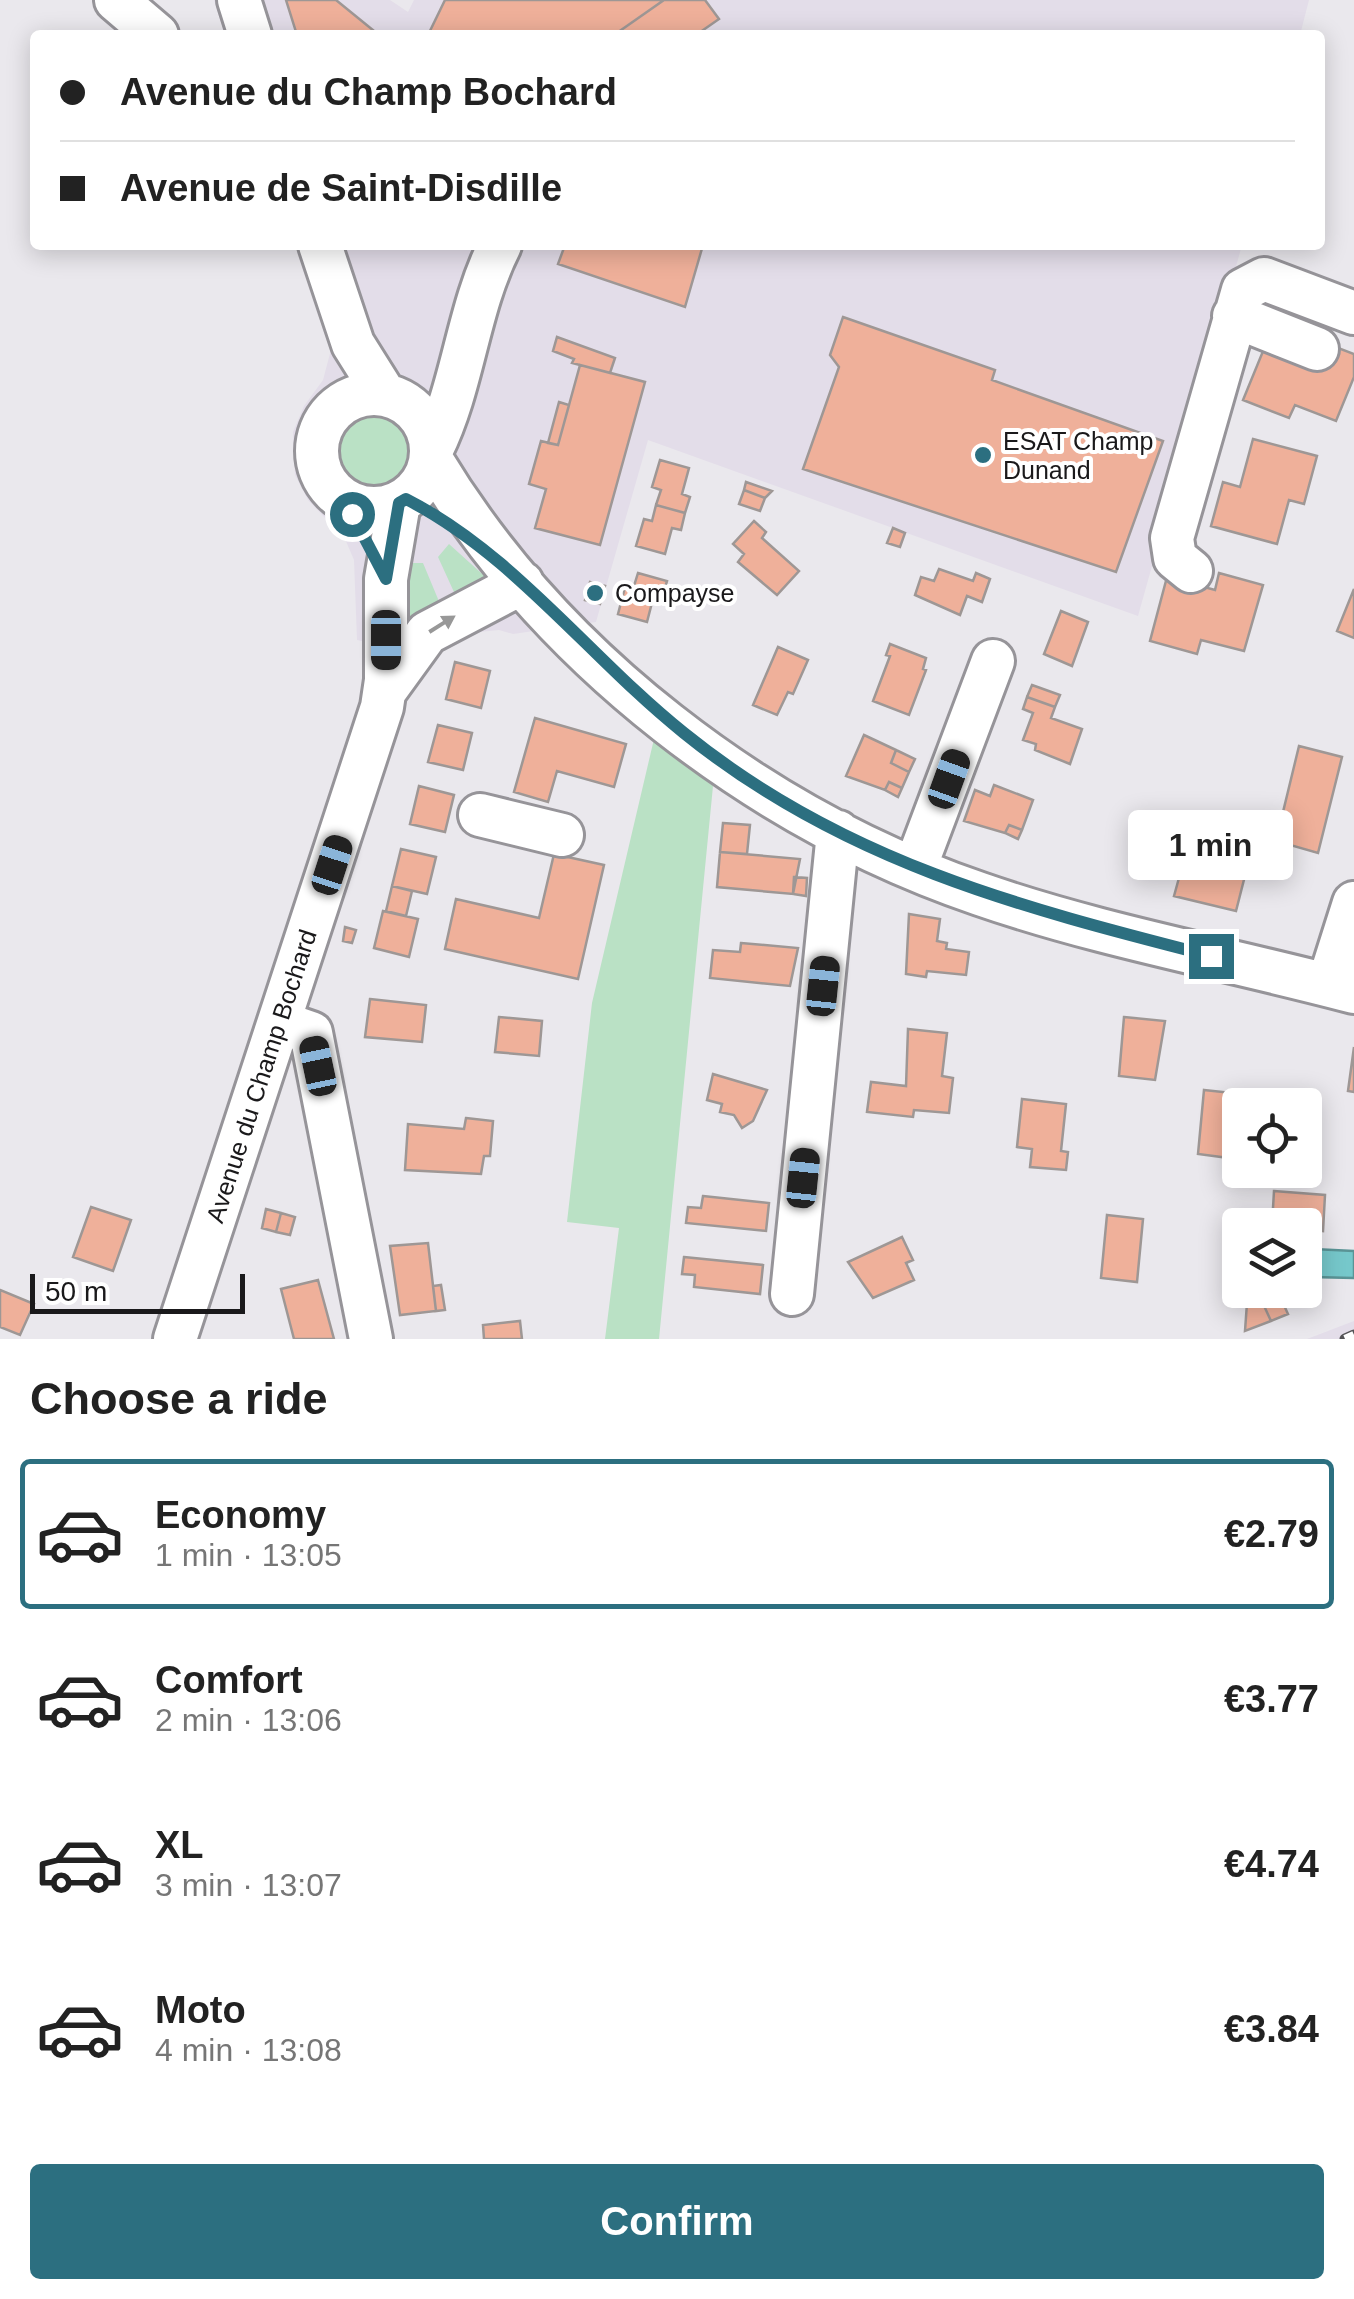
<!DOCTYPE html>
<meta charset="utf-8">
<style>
body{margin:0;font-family:Arial,sans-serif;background:#f6f6f6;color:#222;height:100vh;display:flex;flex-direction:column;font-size:38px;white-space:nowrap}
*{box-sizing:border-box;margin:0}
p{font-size:32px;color:#767676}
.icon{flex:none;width:55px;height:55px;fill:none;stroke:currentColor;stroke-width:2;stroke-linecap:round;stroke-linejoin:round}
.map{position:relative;height:1339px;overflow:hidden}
.sheet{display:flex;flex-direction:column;background:#fff;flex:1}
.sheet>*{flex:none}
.banner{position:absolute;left:30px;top:30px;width:1295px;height:220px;border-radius:10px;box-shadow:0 5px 25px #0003;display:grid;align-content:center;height:220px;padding:0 30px;background:#fff}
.buttons{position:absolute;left:1222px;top:1088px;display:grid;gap:20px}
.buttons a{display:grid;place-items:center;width:100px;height:100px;border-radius:10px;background:#fff;box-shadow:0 5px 25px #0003;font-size:50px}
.scale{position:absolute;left:30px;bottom:25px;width:215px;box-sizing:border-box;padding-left:10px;border:5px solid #1a191b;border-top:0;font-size:28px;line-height:35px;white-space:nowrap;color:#1a191b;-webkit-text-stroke:8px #fff;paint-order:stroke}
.end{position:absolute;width:45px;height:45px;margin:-22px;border:12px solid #2c6f80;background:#fff;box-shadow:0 0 0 5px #fff}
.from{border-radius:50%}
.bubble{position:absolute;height:70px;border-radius:10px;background:#fff;box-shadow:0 5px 25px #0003;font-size:32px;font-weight:700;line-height:70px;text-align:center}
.car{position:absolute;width:30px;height:60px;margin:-30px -15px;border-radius:12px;box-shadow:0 0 8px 2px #0007;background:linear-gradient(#222 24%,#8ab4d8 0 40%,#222 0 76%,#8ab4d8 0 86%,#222 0)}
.banner b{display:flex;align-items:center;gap:35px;height:95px;font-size:38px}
.banner b+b{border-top:2px solid #e0e0e0}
.banner i{width:25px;height:25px;background:#222}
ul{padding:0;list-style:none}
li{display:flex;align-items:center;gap:30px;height:150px;margin:0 20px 15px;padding:0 10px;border:5px solid transparent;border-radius:10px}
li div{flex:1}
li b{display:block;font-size:38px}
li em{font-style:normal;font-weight:700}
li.on{border-color:#2c6f80}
li>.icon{width:90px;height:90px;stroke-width:1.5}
h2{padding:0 30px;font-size:45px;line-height:120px}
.primary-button{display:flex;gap:20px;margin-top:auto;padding:20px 30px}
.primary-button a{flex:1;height:115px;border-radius:10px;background:#2c6f80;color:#fff;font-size:40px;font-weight:700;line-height:115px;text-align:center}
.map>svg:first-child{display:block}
</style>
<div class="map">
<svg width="1354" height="1339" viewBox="0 0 1354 1339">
<rect width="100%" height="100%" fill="#eae8ed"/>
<!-- built -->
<path fill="#e3dde9" d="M214,0H390L408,12L414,0H1309L1300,35H225Z
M297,245H1242L1138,616L648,440L596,622L513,634L499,630L470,633L434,657L357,640L354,560L345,539L308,500L295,475L293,432L304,406L323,380L332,346Z
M1354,1321V1339H1307Z"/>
<!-- green -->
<path fill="#bae1c5" d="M340 451a34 34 0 1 1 68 0a34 34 0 1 1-68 0Z
M449,544L490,581L459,603L438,557Z
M406,563H423L443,611L406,635Z
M654,739L713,786L659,1339H605L619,1228L567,1222L592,1003Z"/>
<!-- water -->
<path fill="#76c8cb" stroke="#5a9496" stroke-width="2.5" d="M1313,1249L1354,1251V1278L1312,1277Z"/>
<!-- building -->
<path fill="#efb09a" stroke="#9e9795" stroke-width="2.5" d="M286,0H336L379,35H297Z
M445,0H664L614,35H428Z
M664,0H705L719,19L696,35H614Z
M565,245H703L685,307L558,264Z
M843,317L995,370L992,380L1163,441L1116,572L803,469L839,367L830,355Z
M557,337L615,358L610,373L572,363L574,359L553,351Z
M1268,339L1320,341L1354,354V377L1336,421L1295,405L1289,418L1243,400Z
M580,365L645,382L600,545L535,528L546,489L529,484L541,441L558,445Z
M559,402L569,405L558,445L548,443Z
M1253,439L1317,456L1304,504L1289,500L1277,544L1211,526L1223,482L1240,487Z
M660,460L689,468L682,494L690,497L685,513L656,505L661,490L652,487Z
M746,482L772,491L765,498L744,490Z
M744,490L765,498L760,511L739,504Z
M656,505L685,513L681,530L672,528L665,554L636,546L644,519L652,521Z
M754,521L766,532L762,538L799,571L777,595L738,562L744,554L733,544Z
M893,528L905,533L900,547L887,543Z
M939,569L973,581L976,573L990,579L982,602L967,596L960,615L915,595L921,577L934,581Z
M638,573L667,581L662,598L654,595L647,622L618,614L625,587L633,589Z
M1219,573L1263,585L1244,651L1201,640L1197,654L1150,641L1167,577L1215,590Z
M590,582L605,586L600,604L585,600Z
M1354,589V638L1337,631Z
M1061,611L1088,622L1072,666L1044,654Z
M890,644L926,658L923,669L926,670L909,715L873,701L890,656L886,655Z
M778,647L808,660L793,694L788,692L777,715L753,705Z
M455,662L490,671L481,708L446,699Z
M1032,685L1060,695L1055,707L1027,697Z
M1027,697L1055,707L1051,718L1082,729L1070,764L1035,750L1036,744L1023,740L1033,713L1023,709Z
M535,718L626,744L614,787L557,771L548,802L514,792Z
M438,725L472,733L463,770L428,762Z
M864,735L896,750L891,763L909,772L902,788L889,782L885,790L846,776Z
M1299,746L1342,757L1318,853L1276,841Z
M896,750L915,759L909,772L891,763Z
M889,782L902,788L898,797L885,790Z
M994,785L1033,800L1022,830L1009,825L1005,833L964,821L975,790L990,796Z
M419,786L454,795L445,832L410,824Z
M723,823L750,825L747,854L720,852Z
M1009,825L1022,830L1018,839L1005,833Z
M1190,838L1250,856L1236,911L1174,896Z
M401,849L436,857L427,894L392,886Z
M720,852L800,859L793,894L717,887Z
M554,854L604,865L578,979L445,949L456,899L539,918Z
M794,877L807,878L806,896L793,894Z
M392,886L412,891L406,916L386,911Z
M383,911L418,919L409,957L374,948Z
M909,914L940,919L937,941L947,943L946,949L969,952L966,975L927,971L926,977L906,974Z
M345,927L356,930L352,943L343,941Z
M741,943L798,948L790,986L710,978L713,950L740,952Z
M370,999L426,1005L422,1042L365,1037Z
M499,1017L542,1021L539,1056L495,1052Z
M1124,1017L1165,1021L1155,1080L1119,1076Z
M908,1029L947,1033L942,1076L953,1078L949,1113L914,1110L913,1117L867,1112L871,1082L906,1086Z
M1354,1047V1092L1348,1091Z
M713,1074L767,1090L753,1121L742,1128L734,1115L720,1112L722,1104L707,1100Z
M1204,1090L1242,1094L1229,1158L1198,1154Z
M1022,1099L1066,1104L1061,1151L1068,1152L1066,1170L1030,1167L1032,1149L1017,1147Z
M466,1118L493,1121L490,1156H484L481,1174L405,1170L408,1124L464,1129Z
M1305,1129H1313L1310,1163L1305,1162Z
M1274,1191L1325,1195L1323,1231L1305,1229V1225H1272Z
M703,1196L769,1203L766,1231L686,1223L688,1207L701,1208Z
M91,1207L131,1220L113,1271L73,1257Z
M266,1209L281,1213L276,1232L262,1228Z
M281,1213L295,1217L290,1235L276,1232Z
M1107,1215L1143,1219L1137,1282L1101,1278Z
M902,1237L913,1260L906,1263L914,1280L873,1298L848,1262Z
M428,1243L436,1311L400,1315L390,1246Z
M684,1257L763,1265L760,1294L694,1287L695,1275L682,1274Z
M318,1280L334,1339H294L281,1289Z
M441,1285L445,1310L436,1311L433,1286Z
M0,1290L34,1304L20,1335L0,1327Z
M1277,1290L1288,1314L1271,1321L1260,1297Z
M1260,1297L1271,1321L1245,1331L1247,1303Z
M520,1321L522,1339H484L483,1325Z"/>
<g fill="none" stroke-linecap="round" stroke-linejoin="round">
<!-- minor casing -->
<g stroke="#969499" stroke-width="48">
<path id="minor" d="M116,0L157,35
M239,0L250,35
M320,245L353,344L385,395
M1234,316L1317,349
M317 451a57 57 0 1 1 114 0a57 57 0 1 1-114 0Z
M432,449C464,384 467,310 500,245
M431,459C551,659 760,819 980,894C1101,936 1230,959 1354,992
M1191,571L1175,558L1172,538L1243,290L1264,279L1354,313
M385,691L427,633L522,583
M480,815L562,835
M915,868L993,661
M1328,985L1354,903
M279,1022L311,1033L371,1339
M792,1294L838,832
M175,1339L382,707L386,680V579L399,503"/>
</g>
<!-- minor -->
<use href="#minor" stroke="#fff" stroke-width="42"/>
<!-- rail casing -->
<g stroke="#545356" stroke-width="11">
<path id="rail" d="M1345,1339L1354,1335"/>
</g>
<!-- rail -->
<use href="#rail" stroke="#fff" stroke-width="8" stroke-dasharray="22" stroke-linecap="butt"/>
</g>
<!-- one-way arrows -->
<defs><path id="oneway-solid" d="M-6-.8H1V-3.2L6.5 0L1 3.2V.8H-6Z" transform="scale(2.5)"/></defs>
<use fill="#989898" href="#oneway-solid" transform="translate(442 624) rotate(-32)"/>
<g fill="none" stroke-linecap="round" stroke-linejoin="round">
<!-- route -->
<path stroke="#2c6f80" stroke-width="12" d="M352,514L386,579L399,503L406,499C514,554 590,658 684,733C842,861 1019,907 1211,956"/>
</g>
<!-- markers -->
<g fill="#2c6f80" stroke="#fff" stroke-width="4">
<circle cx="983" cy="455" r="10"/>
<circle cx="595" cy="593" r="10"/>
</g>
<g text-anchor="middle" stroke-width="8" stroke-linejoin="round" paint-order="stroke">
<!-- poi labels -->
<g font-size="25" fill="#1a191b" stroke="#fff" text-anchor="start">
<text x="1003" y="450">ESAT Champ<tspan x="1003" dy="29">Dunand</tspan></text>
<text x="615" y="602">Compayse</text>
</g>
<!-- street labels -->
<g font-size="25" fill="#1a191b" stroke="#fff">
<text transform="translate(261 1076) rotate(-72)" y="9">Avenue du Champ Bochard</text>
</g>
</g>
</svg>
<div class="buttons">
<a><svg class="icon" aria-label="locate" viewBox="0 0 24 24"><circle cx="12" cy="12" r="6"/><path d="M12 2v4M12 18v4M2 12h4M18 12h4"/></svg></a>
<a><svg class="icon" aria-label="layers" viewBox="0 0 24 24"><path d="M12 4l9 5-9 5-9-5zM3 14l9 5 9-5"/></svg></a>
</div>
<div class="scale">50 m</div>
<i class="end from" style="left:352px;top:514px"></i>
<i class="end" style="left:1211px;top:956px"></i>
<div class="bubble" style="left:1128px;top:810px;width:165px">1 min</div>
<i class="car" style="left:386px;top:640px;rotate:180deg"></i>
<i class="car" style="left:949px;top:779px;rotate:20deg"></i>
<i class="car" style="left:332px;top:865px;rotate:18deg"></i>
<i class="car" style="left:823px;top:986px;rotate:6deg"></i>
<i class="car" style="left:318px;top:1066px;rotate:348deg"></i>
<i class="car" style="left:803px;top:1178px;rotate:6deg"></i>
<div class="banner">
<b><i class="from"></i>Avenue du Champ Bochard</b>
<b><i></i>Avenue de Saint-Disdille</b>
</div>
</div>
<section class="sheet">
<h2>Choose a ride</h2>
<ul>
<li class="on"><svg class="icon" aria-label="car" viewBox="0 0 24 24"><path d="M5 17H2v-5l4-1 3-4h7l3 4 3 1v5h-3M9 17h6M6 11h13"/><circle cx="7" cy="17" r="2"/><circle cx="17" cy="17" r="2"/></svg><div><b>Economy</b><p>1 min · 13:05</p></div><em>€2.79</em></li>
<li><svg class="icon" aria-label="car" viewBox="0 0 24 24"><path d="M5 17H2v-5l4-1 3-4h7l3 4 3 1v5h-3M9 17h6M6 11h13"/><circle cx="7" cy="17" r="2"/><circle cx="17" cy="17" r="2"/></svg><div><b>Comfort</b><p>2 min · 13:06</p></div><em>€3.77</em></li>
<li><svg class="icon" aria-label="car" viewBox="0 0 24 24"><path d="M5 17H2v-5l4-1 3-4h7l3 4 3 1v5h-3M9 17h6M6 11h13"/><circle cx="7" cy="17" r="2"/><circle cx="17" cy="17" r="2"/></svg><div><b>XL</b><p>3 min · 13:07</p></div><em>€4.74</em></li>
<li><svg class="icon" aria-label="car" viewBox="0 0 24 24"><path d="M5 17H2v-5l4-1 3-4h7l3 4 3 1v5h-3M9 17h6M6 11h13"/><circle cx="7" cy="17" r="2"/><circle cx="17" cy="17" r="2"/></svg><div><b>Moto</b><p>4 min · 13:08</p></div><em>€3.84</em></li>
</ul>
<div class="primary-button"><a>Confirm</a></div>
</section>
